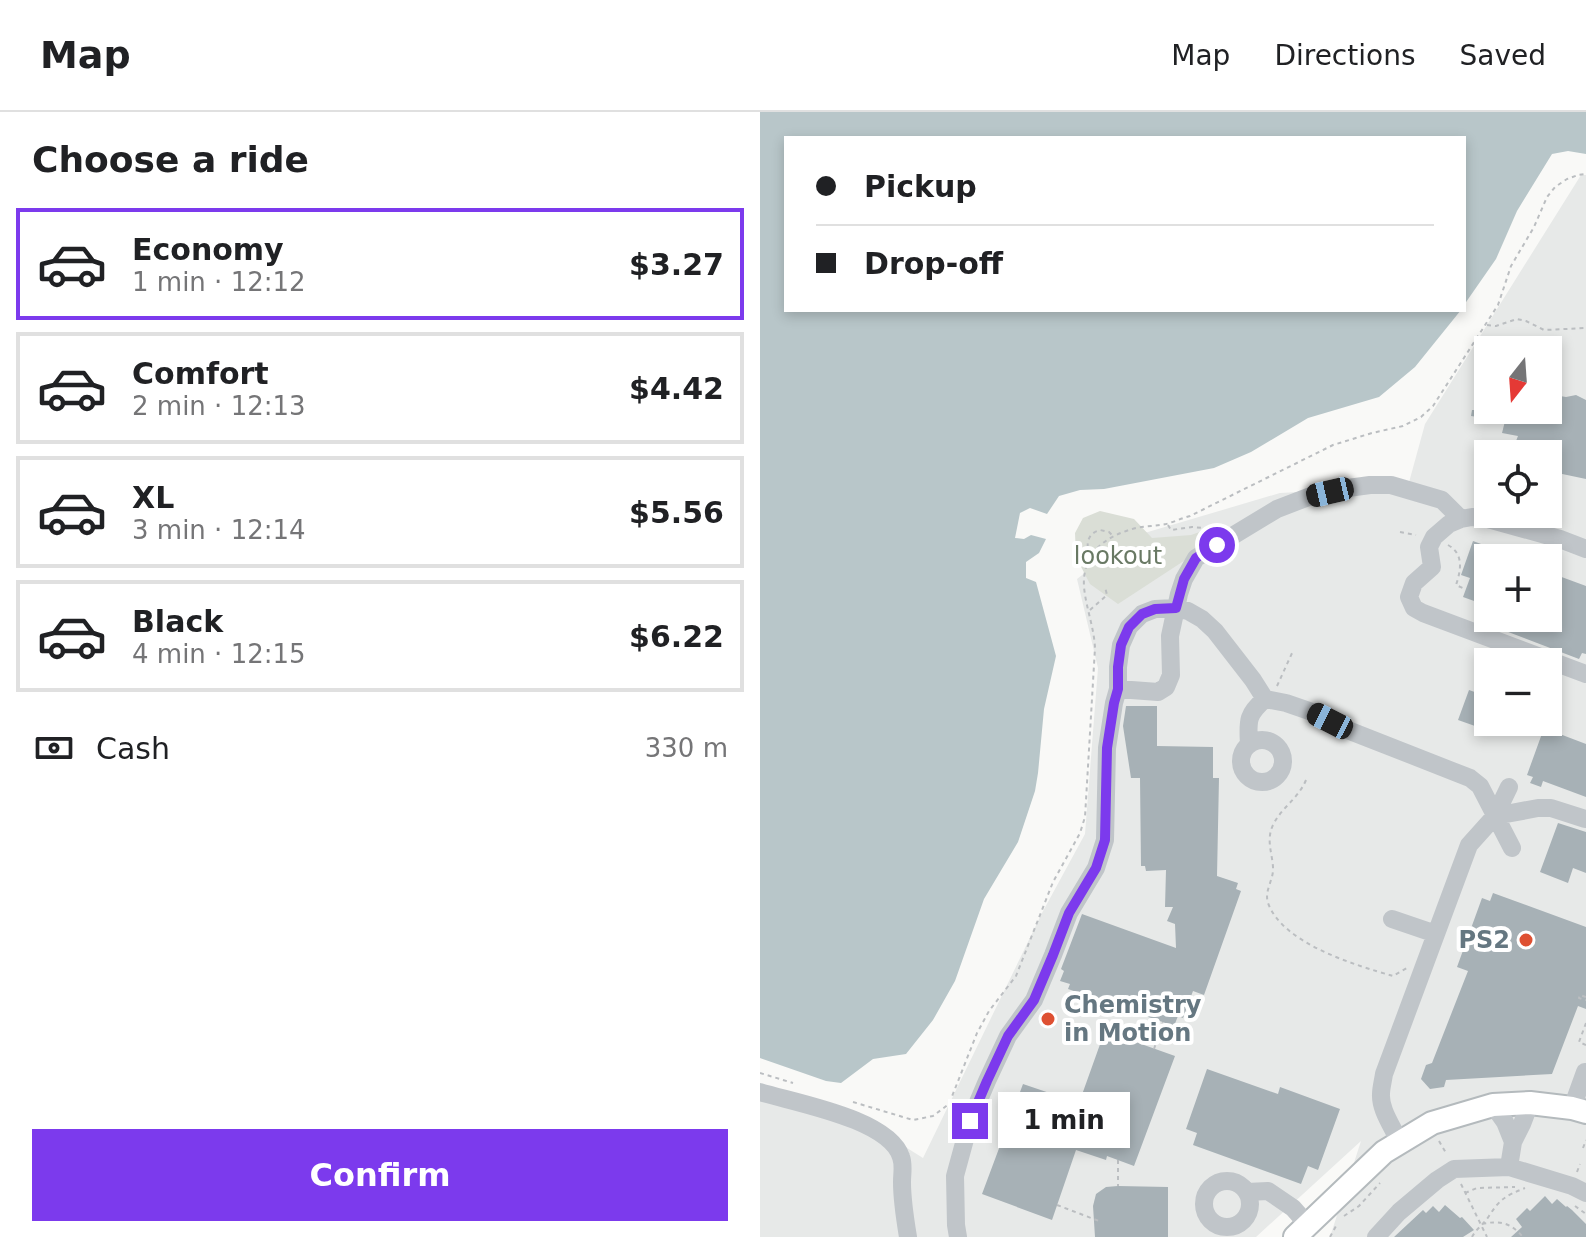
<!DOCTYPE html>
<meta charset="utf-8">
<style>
body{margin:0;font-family:"DejaVu Sans",sans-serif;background:#f2f2f2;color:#202124;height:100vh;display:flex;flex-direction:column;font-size:30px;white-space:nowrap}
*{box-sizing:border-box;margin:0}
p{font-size:26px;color:#757577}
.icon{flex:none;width:44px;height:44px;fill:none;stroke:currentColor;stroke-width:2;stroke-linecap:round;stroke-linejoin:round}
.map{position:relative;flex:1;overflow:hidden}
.details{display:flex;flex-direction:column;background:#fff;width:760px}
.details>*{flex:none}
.guide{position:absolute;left:24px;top:24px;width:682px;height:176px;border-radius:0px;box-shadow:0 4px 12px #0003;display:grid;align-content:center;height:176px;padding:0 32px;background:#fff}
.needle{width:52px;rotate:197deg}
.buttons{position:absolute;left:714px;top:224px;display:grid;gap:16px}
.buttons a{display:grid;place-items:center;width:88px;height:88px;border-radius:0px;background:#fff;box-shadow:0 4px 12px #0003;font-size:40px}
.end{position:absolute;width:36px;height:36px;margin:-18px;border:10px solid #7c3aed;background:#fff;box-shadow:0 0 0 4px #fff}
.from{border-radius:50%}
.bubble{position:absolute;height:56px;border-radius:0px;background:#fff;box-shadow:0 4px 12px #0003;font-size:26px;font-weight:800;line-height:56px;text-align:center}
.car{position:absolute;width:24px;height:48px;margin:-24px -12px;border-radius:10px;box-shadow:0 0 6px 2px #0007;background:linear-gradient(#222 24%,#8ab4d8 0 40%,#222 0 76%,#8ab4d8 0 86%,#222 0)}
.guide b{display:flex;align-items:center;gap:28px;height:76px;font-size:30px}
.guide b+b{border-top:2px solid #e0e0e0}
.guide i{width:20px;height:20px;background:#202124}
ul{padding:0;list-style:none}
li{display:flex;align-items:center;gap:24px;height:112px;margin:0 16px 12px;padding:0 16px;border:4px solid #e0e0e0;border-radius:0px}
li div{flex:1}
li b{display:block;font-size:30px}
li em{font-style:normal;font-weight:800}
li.current{border-color:#7c3aed}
li>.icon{width:72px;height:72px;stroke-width:1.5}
h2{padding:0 32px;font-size:36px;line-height:96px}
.pay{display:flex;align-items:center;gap:20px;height:88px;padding:0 32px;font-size:30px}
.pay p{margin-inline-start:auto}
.primary-button{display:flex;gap:16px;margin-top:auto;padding:16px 32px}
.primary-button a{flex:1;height:92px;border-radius:0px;background:#7c3aed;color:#fff;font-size:32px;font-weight:800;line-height:92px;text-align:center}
header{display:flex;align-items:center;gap:48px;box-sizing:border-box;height:112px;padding:0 40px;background:#fff;border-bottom:2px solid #e0e0e0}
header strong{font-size:38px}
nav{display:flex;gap:44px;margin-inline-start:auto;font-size:28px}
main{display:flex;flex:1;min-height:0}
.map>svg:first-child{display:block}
</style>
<header>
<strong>Map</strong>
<nav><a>Map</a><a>Directions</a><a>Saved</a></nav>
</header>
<main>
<section class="details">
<h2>Choose a ride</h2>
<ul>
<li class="current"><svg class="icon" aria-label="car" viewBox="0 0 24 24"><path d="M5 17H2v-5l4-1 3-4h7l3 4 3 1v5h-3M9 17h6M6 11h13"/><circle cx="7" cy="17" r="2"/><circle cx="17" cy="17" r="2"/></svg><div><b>Economy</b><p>1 min · 12:12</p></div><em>$3.27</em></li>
<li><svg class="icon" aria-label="car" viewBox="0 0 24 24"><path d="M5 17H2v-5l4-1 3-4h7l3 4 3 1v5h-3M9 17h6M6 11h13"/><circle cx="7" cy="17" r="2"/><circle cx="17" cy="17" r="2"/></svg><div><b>Comfort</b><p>2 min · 12:13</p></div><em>$4.42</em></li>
<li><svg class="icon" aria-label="car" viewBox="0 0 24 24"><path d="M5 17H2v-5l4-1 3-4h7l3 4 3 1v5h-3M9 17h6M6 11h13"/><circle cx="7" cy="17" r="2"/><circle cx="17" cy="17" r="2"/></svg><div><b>XL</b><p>3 min · 12:14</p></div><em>$5.56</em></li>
<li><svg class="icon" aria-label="car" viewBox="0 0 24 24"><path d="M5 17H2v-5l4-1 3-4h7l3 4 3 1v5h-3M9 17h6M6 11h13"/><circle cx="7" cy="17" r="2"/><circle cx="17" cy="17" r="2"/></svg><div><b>Black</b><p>4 min · 12:15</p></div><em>$6.22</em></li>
</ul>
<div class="pay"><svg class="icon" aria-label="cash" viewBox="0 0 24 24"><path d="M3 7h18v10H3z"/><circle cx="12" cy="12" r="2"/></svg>Cash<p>330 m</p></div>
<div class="primary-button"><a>Confirm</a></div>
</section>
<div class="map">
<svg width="826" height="1125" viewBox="0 0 826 1125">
<rect width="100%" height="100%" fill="#f9f9f7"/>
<!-- built -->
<path fill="#e7e9e8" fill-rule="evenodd" d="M821,63H826V1125H570L601,1029L496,1125H0V976L120,1019L163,1046L282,801L325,722L338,556L317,467L371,425L520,381L648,374L665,312ZM728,238H788V298H728ZM728,342H788V402H728ZM728,446H788V506H728ZM728,550H788V610H728Z"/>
<!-- green -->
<path fill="#daded6" d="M340,399L374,407L392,426L431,423L451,416L462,424L358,492L330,472L316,445L315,421L323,406Z"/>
<!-- water -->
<path fill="#b8c6c9" d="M0,0H826V42L808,39L792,42L757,99L736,147L704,193V26H26V198H701L655,255L619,285L548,306L491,340L454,356L344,377L320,378L299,384L287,402L270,396L260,401L255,426L264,427L271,423L286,427L279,441L266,450V466L276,470L296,544L284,597L278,661L275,679L258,730L224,787L195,869L173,908L146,942L113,947L81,971L66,969L0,946Z"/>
<!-- building -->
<path fill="#a7b1b6" d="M723,274H728V298H788V282L806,285L816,283L826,288V367L788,359V342H776L777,333L756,329L758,324L742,321L745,309L711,304L712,298H718Z
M713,429L756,445L728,446V494L703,485L710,466L701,463Z
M788,460L826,474V542L822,541L819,547L722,510L724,506H788Z
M709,578L726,584L715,614L698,608Z
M366,594H397V634L453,635V666H459L457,764L478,771L476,777L481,779L444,883L433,879L423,906L418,904L414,914L308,877L310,872L300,869L304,859L301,857L322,802L416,836L415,812L407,809L413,795H405L406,758L386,759L385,754H381L380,666H371L363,614Z
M784,616L826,632V685L783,669L781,675L770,671L773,665L767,663Z
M798,711L826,720V761L813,756L808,771L780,760Z
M733,781L826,815V897L818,894L792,962L686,968L684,975L670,977L661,967L666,953L672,951L708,859L697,855L722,786L730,789Z
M343,924L364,932H369L370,928L415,944L374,1054L347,1044L346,1048L316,1038L292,1108L222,1082L263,972L319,991Z
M447,957L518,982L520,975L580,997L558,1058L548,1054L541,1072L433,1033L437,1021L426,1017Z
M358,1074L408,1075V1125H335L333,1094L336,1082L346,1075Z
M785,1084L792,1092L797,1087L806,1095L807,1094L812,1098L826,1112V1125H751L762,1115L756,1107L767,1096L770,1099Z
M685,1093L700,1106L702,1105L714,1118L703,1125H634L663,1098L666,1101L673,1094L679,1100Z"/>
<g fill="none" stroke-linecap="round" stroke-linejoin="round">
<!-- major casing -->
<g stroke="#b4babd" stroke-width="26">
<path id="major" d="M535,1125L624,1040L672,1011L733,993L770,991L812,996L826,1000"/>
</g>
<!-- path -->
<path stroke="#bbbec1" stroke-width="2" stroke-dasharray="4 4" stroke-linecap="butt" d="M727,213L736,214L757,207L766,209L784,218L826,216
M408,413L411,418L432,415L443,416L447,421
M640,420L656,423
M688,433C704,442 701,458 696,473L705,477
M330,443C325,432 328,421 340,418L349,420L352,423
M330,498L347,483L345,475
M517,574L533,539
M546,668C538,687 521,696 513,713C506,728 512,740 513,755C514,768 504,778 508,791C523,832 595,853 633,864L647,856
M826,885L820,883L819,886L826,888
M826,911L819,930L826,933
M394,937L403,910
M0,961L33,971
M93,990L153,1008L173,1004L189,992L217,921L229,899L256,864L293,770L320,721L325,705L335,536C334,515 326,496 324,475C322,441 345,424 376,416C386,414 396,414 406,412C414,410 422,406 430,404L573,333L612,321L643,314L661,305L673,294L738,193L751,154L774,115L787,85L795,75L807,67L818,63L826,62
M679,1029L686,1041
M823,1036L826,1028
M358,1048V1074
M817,1060L820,1052
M701,1072L727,1125
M705,1081L717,1076L755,1075
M297,1093L339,1109
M815,1094L826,1102
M584,1104L599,1094L620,1071
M722,1112C740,1108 751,1111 763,1125
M570,1125L576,1114L575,1112
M712,1125C716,1117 724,1112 729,1104C740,1087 745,1084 765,1076"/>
<!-- minor -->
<path stroke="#c0c5c9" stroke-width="18" d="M826,437L800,427L728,407L712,405L701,407L689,412L674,425L669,435L672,455L654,471L649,485L654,496L663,501L826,562
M358,577L398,580L406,575L411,563L410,524L419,482L424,467L436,446L517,397L551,384L588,376L610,373H631L682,388L701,407
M481 649a21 21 0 1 1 42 0a21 21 0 1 1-42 0Z
M489,633C488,610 486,603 505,587
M735,704L778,696H791L825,707
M632,807L676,822
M0,980C36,991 129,1007 141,1045C144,1053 142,1061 142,1070C142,1088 145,1107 148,1125
M733,993L745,1010L753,1030
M812,996L825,960
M640,1032C634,1016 620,999 621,982C621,976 623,969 624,962L709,733L735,704L749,675
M749,1055L753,1030L762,1012L770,991
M444 1092a23 23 0 1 1 46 0a23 23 0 1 1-46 0Z
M487,1080L508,1079L533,1096L548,1113
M198,1125L196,1113L195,1064L210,1009L227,969L248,924L274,888L293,843L309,801L336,756L345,728L347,636L354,591L358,577V555L361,533L369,515L382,502L395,497L416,496L428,499L442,507L455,519L493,568L505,587L526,591L555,601L585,617L710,666L720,674L752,736
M616,1125L639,1100L677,1068L694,1057L749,1055L812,1074L826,1081"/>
<!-- major -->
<use href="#major" stroke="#fff" stroke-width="22"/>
</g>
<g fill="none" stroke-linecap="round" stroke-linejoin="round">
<!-- route -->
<path stroke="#7c3aed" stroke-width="10" d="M210,1009L227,969L248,924L274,888L293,843L309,801L336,756L345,728L347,636L354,591L358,577V555L361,533L369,515L382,502L395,497L416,496L424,467L436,446L457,433"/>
</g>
<!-- markers -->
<g fill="#de5032" stroke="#fff" stroke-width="3">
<circle cx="766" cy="828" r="8"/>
<circle cx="288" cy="907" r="8"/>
</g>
<g text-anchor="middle" stroke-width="8" stroke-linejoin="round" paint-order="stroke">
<!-- park labels -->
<g font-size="24" fill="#697964" stroke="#fff">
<text x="358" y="452">lookout</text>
</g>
<!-- poi labels -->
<g font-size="24" font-weight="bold" fill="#657781" stroke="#fff" text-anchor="end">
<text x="750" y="836">PS2</text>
<text x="304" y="901" text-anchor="start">Chemistry<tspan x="304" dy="28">in Motion</tspan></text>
</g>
</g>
</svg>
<div class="buttons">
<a><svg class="needle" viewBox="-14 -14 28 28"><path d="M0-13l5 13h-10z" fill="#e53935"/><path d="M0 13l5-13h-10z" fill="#757577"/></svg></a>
<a><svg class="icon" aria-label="locate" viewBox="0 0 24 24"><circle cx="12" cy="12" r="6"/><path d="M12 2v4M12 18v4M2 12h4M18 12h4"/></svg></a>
<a>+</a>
<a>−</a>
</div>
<i class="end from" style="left:457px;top:433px"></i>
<i class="end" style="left:210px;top:1009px"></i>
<div class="bubble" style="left:238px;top:980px;width:132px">1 min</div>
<i class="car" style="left:570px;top:380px;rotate:257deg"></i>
<i class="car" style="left:570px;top:609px;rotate:297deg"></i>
<div class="guide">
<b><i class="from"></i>Pickup</b>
<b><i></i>Drop-off</b>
</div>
</div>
</main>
